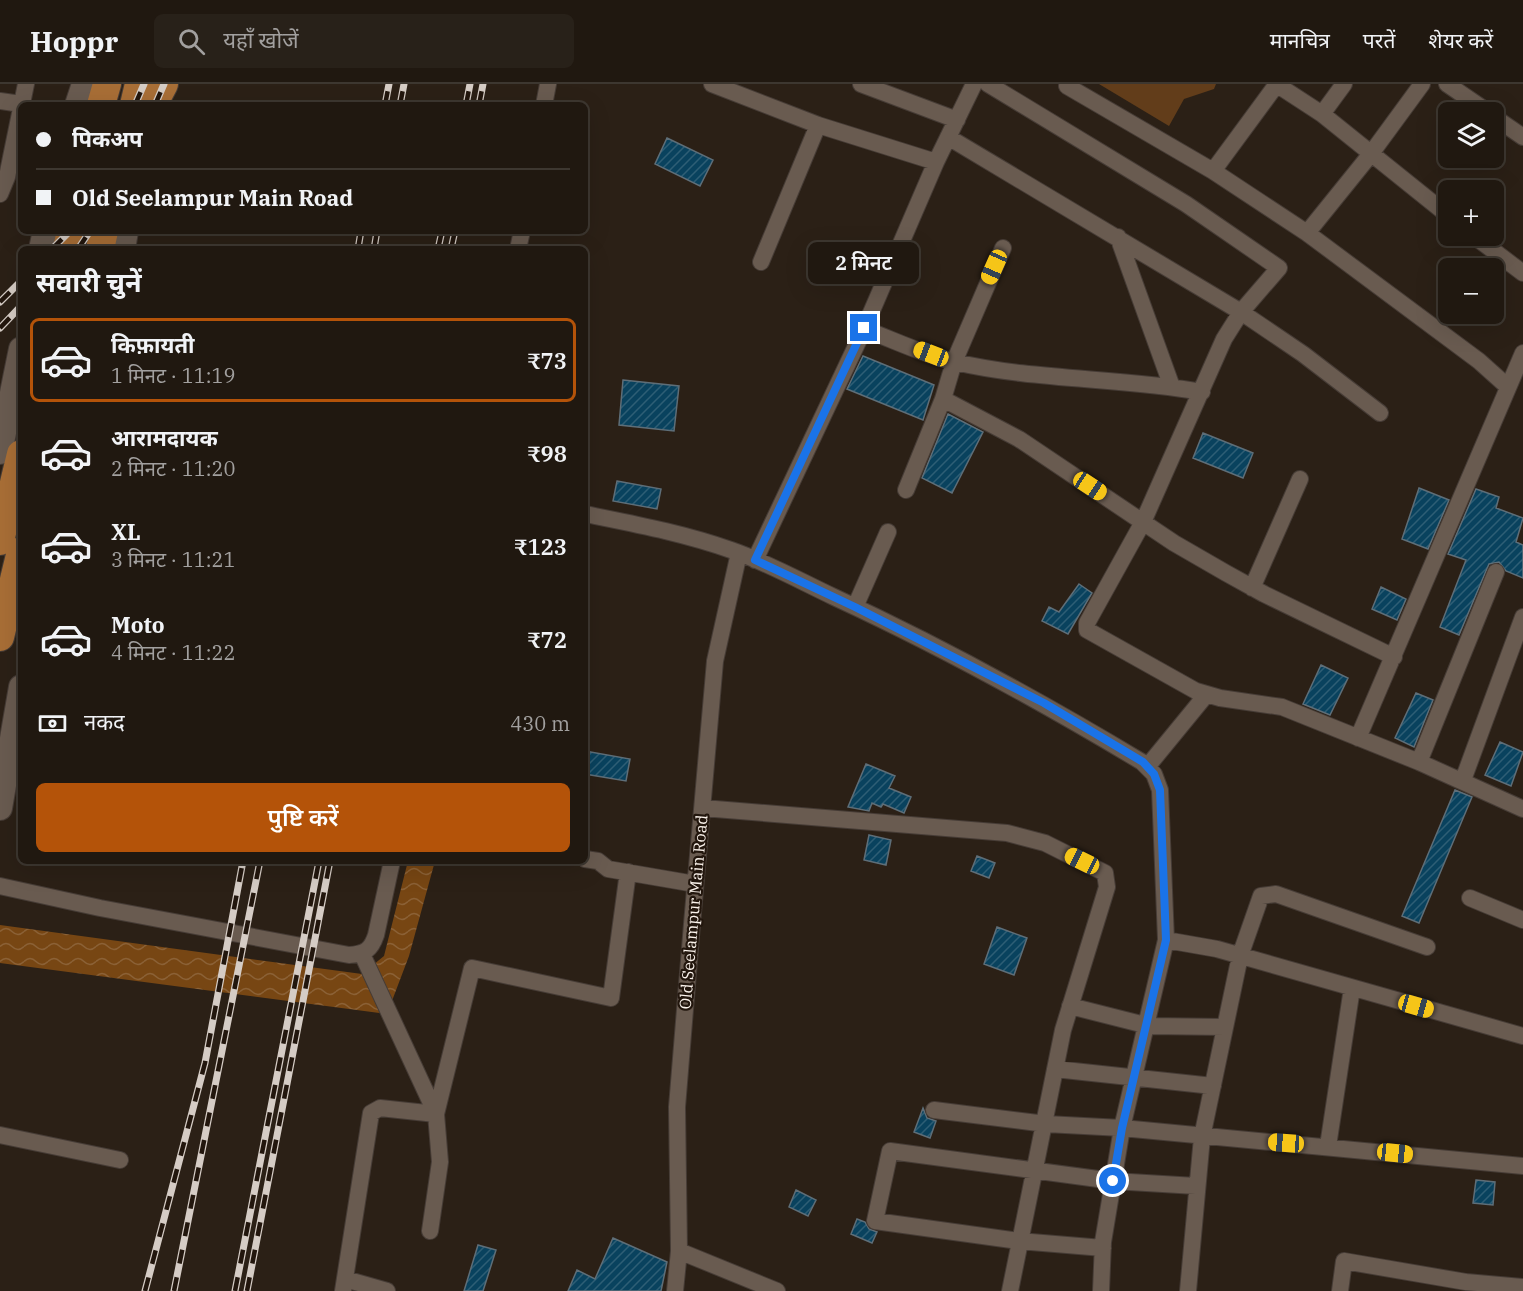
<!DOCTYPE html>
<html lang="hi">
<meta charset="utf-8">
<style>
body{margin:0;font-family:"IBM Plex Serif","Noto Sans Devanagari",serif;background:#282119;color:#f1f3f6;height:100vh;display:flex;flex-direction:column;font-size:22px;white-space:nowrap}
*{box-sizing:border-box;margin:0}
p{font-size:20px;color:#a2a09f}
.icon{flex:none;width:33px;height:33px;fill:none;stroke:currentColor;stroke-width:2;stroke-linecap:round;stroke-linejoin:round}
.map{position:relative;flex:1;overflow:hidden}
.sheet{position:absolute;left:18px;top:162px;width:570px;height:618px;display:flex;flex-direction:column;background:#201810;border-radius:9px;box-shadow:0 6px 24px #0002,0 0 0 2px #3d3730}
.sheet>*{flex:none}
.hud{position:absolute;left:18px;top:18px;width:570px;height:132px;border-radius:9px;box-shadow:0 6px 24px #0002,0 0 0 2px #3d3730;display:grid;align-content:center;height:132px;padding:0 18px;background:#201810}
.fabs{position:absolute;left:1438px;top:18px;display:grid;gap:12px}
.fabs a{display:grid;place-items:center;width:66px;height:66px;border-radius:9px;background:#201810;box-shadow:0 6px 24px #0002,0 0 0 2px #3d3730;font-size:30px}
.end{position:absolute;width:27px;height:27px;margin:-14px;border:8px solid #1a73e8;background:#fff;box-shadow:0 0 0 3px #fff}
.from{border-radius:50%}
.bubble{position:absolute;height:42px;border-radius:9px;background:#201810;box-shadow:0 6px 24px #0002,0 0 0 2px #3d3730;font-size:20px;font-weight:600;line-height:42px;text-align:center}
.car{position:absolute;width:18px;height:36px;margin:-18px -9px;border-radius:8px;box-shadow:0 0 4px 2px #0007;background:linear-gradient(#f5c518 24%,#345 0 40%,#f5c518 0 76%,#345 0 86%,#f5c518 0)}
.hud b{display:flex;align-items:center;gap:21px;height:57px;font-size:22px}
.hud b+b{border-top:2px solid #3d3730}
.hud i{width:15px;height:15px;background:#f1f3f6}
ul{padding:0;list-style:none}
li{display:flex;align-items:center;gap:18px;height:84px;margin:0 12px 9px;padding:0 6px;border:3px solid transparent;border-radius:9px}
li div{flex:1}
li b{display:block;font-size:22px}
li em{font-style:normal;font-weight:600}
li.selected{border-color:#b45309}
li>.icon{width:54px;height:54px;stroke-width:1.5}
h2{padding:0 18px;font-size:27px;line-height:72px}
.pay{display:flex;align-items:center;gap:15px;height:66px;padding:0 18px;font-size:22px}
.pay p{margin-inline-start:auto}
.button{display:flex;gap:12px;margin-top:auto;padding:12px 18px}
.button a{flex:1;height:69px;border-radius:9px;background:#b45309;color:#fff;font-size:24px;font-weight:600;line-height:69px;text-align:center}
header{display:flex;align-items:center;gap:36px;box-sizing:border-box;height:84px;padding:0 30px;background:#201810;border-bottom:2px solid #3d3730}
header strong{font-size:28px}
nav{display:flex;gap:33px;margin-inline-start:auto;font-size:21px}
.search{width:420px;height:54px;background:#282119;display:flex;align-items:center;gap:15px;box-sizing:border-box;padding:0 21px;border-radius:9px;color:#a2a09f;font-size:22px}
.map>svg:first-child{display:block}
</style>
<header>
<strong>Hoppr</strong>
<div class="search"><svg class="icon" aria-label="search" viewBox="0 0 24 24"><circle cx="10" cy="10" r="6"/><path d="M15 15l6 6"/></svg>यहाँ खोजें</div>
<nav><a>मानचित्र</a><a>परतें</a><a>शेयर करें</a></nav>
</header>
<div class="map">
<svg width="1523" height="1207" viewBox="0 0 1523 1207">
<defs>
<pattern id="water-waves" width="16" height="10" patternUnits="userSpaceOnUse" patternTransform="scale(1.5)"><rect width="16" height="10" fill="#774613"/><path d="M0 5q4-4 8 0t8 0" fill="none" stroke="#8b6136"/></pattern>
<pattern id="building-hatch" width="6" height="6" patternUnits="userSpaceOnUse" patternTransform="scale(1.5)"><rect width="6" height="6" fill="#09425e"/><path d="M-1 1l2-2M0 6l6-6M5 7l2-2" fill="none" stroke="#2e5e75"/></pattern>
</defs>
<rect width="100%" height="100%" fill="#2b2016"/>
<!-- park -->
<path fill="#623d1a" d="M1099,0H1216L1214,5L1184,15L1169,42Z"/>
<!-- water -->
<path fill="url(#water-waves)" d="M408,777H435L409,872L387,930L0,879V841L362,890L384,872Z"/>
<!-- building -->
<path fill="url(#building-hatch)" stroke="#5e6e78" stroke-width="1.5" d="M667,54L713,76L700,102L655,80Z
M863,272L934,301L923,336L847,305Z
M623,296L679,302L674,347L619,341Z
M948,330L983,348L952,409L922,394Z
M1203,349L1253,369L1243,394L1193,374Z
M617,397L661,405L657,425L613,417Z
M1419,404L1449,416L1428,465L1402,455Z
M1476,405L1499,413L1496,424L1523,434L1516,458L1523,461V494L1506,487L1499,478L1489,480L1459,551L1440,543L1466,476L1448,470Z
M1079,500L1092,509L1068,550L1042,537L1049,523L1059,528Z
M1381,503L1406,515L1397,536L1372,525Z
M1321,581L1348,594L1330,631L1303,620Z
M1416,609L1433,616L1414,663L1395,654Z
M1500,658L1523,668L1511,702L1485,691Z
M585,667L630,675L626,697L585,690Z
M866,680L895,692L889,704L911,713L904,729L883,720L881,723L872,719L869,727L848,723Z
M1455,706L1472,713L1419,839L1402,832Z
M869,751L891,756L886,781L864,776Z
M977,772L995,779L989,794L971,787Z
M997,843L1027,854L1014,891L984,880Z
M923,1024L927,1034L936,1037L930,1054L914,1048Z
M1476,1096L1495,1098L1493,1121L1473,1119Z
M796,1106L816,1116L808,1132L789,1123Z
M857,1135L865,1138L869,1145L877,1148L872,1159L851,1150Z
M613,1154L667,1178L661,1207H568L577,1186L595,1195Z
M478,1161L496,1166L483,1207H464Z"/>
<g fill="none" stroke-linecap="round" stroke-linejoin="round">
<!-- minor casing -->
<g stroke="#463c36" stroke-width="18">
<path id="minor" d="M712,0L818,41L936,78
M861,0L957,36
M988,0L1186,120L1279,184L1241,228L1224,255L1143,438L1087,539V546L1196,607L1220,614L1282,623L1419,678L1523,725
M1276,0L1322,30L1449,132
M1447,0L1488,28
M1067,2L1213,87L1307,149L1479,277L1508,303
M0,17L21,20
M544,21L548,0
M1322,30L1344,0
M1494,33L1523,53
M948,53L1241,228L1303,270L1380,329
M1213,87L1277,0
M0,110L7,93L26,0
M1307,149L1370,71L1422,0
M1474,152L1523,189
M1118,153L1172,303
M518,165L522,147
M761,178L818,41
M864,245C894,256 924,271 955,278C1036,297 1120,293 1202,308
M943,315L1019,355L1174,459L1226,489L1264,510L1394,573
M906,406L943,315L954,278L1003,164
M585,430C634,440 683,449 731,466C766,478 800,497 834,513C940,562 1042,618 1142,678L1154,690L1160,706L1166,856L1122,1044L1103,1158L1101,1207
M755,476L864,245L936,78L974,0
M1252,504L1300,395
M855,523L888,448
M1358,654L1523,269
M1419,678L1496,488
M1147,683L1206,611
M1463,696L1523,533
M703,724L1007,749L1045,759L1105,789L1107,803L1063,946L1010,1207
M585,775L598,777L608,785L695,800
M0,802L100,824L349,871C365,870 371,866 376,851L392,777
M1470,814L1523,836
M1166,856L1217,865L1523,952
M362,870L436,1030L440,1078L430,1147
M1070,922L1149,942L1225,943
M1055,985L1213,1002
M934,1026L1046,1040L1122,1044L1523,1082
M0,1051L120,1076
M1328,1062L1352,904
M1103,1164L1019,1157L875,1137L890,1067L1113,1097L1196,1102
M679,1167L777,1207
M345,1195L387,1207
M343,1207L371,1029L380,1024L436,1030L472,884L611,914L628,788
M675,1207L679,1167L677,1023L692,840L715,577L739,469
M1188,1207L1202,1053L1240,872L1261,812L1276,810L1427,863
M1340,1207L1344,1177L1466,1198L1523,1203"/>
</g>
<!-- secondary casing -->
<g stroke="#463c36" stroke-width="26">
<path id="secondary" d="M77,21L84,0
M41,165L45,147
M123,165L126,147
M0,368L21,265
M0,724L21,603"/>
</g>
<!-- trunk casing -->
<g stroke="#463c36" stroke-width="30">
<path id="trunk" d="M101,21L107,0
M134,21L139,0
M153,21L164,0
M67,165L71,147
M100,165L104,147
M0,457L21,370
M0,553L21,467"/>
</g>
<!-- minor -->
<use href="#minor" stroke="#695b50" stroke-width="16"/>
<!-- secondary -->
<use href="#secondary" stroke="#695b50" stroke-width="24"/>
<!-- trunk -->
<use href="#trunk" stroke="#a86e36" stroke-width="28"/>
<!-- rail casing -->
<g stroke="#d5ccc5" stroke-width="7">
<path id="rail" d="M135,21L144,0
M155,21L164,0
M385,21L389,0
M400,21L404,0
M466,21L470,0
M479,21L483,0
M52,165L70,147
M78,165L90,147
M358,165L361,147
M374,165L377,147
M438,165L442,147
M451,165L455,147
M0,218L21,197
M0,244L21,222
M145,1207L205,979L243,777
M174,1207L260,777
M235,1207L319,777
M247,1207L330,777"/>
</g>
<!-- rail -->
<use href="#rail" stroke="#22160d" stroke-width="4.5" stroke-dasharray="14" stroke-linecap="butt"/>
</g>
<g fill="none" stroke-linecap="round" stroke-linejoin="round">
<!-- route -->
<path stroke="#1a73e8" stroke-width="8" d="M864,244L755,476L855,523L1044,619L1143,678L1154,690L1160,706L1166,856L1122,1044L1113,1097"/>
</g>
<g text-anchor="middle" stroke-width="4.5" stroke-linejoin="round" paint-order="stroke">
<!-- street labels -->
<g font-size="16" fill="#faf2eb" stroke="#22160d">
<text transform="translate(693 828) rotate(-85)" y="6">Old Seelampur Main Road</text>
</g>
</g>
</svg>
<div class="fabs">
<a><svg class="icon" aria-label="layers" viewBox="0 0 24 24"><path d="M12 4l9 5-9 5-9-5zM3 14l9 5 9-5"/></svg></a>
<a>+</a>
<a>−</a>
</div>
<i class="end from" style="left:1113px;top:1097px"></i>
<i class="end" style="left:864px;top:244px"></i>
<div class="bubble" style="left:808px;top:158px;width:111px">2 मिनट</div>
<i class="car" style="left:994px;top:183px;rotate:204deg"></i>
<i class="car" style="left:931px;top:270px;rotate:291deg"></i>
<i class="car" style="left:1090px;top:402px;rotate:123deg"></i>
<i class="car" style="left:1082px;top:777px;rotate:296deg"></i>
<i class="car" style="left:1416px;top:922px;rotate:106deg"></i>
<i class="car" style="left:1286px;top:1059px;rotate:274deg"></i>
<i class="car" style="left:1395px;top:1069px;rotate:96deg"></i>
<div class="hud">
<b><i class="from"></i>पिकअप</b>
<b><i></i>Old Seelampur Main Road</b>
</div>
<section class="sheet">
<h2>सवारी चुनें</h2>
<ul>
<li class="selected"><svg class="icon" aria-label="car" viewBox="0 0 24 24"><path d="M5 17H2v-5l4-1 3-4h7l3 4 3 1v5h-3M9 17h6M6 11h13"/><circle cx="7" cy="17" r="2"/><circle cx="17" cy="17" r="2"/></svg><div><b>किफ़ायती</b><p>1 मिनट · 11:19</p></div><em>₹73</em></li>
<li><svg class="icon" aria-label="car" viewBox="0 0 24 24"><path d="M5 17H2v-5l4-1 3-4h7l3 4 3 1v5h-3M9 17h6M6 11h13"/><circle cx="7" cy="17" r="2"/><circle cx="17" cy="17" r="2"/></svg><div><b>आरामदायक</b><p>2 मिनट · 11:20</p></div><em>₹98</em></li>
<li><svg class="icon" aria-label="car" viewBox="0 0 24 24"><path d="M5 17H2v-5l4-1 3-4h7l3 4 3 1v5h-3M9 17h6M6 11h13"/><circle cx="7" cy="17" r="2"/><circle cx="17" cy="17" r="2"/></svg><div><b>XL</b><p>3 मिनट · 11:21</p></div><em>₹123</em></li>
<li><svg class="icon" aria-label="car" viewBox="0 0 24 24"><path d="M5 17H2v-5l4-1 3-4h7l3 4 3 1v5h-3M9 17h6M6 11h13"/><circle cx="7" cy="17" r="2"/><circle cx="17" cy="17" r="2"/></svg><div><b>Moto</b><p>4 मिनट · 11:22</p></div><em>₹72</em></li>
</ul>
<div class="pay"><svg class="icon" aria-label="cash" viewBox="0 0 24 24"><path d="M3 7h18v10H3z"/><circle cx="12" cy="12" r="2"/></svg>नकद<p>430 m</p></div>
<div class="button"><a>पुष्टि करें</a></div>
</section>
</div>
